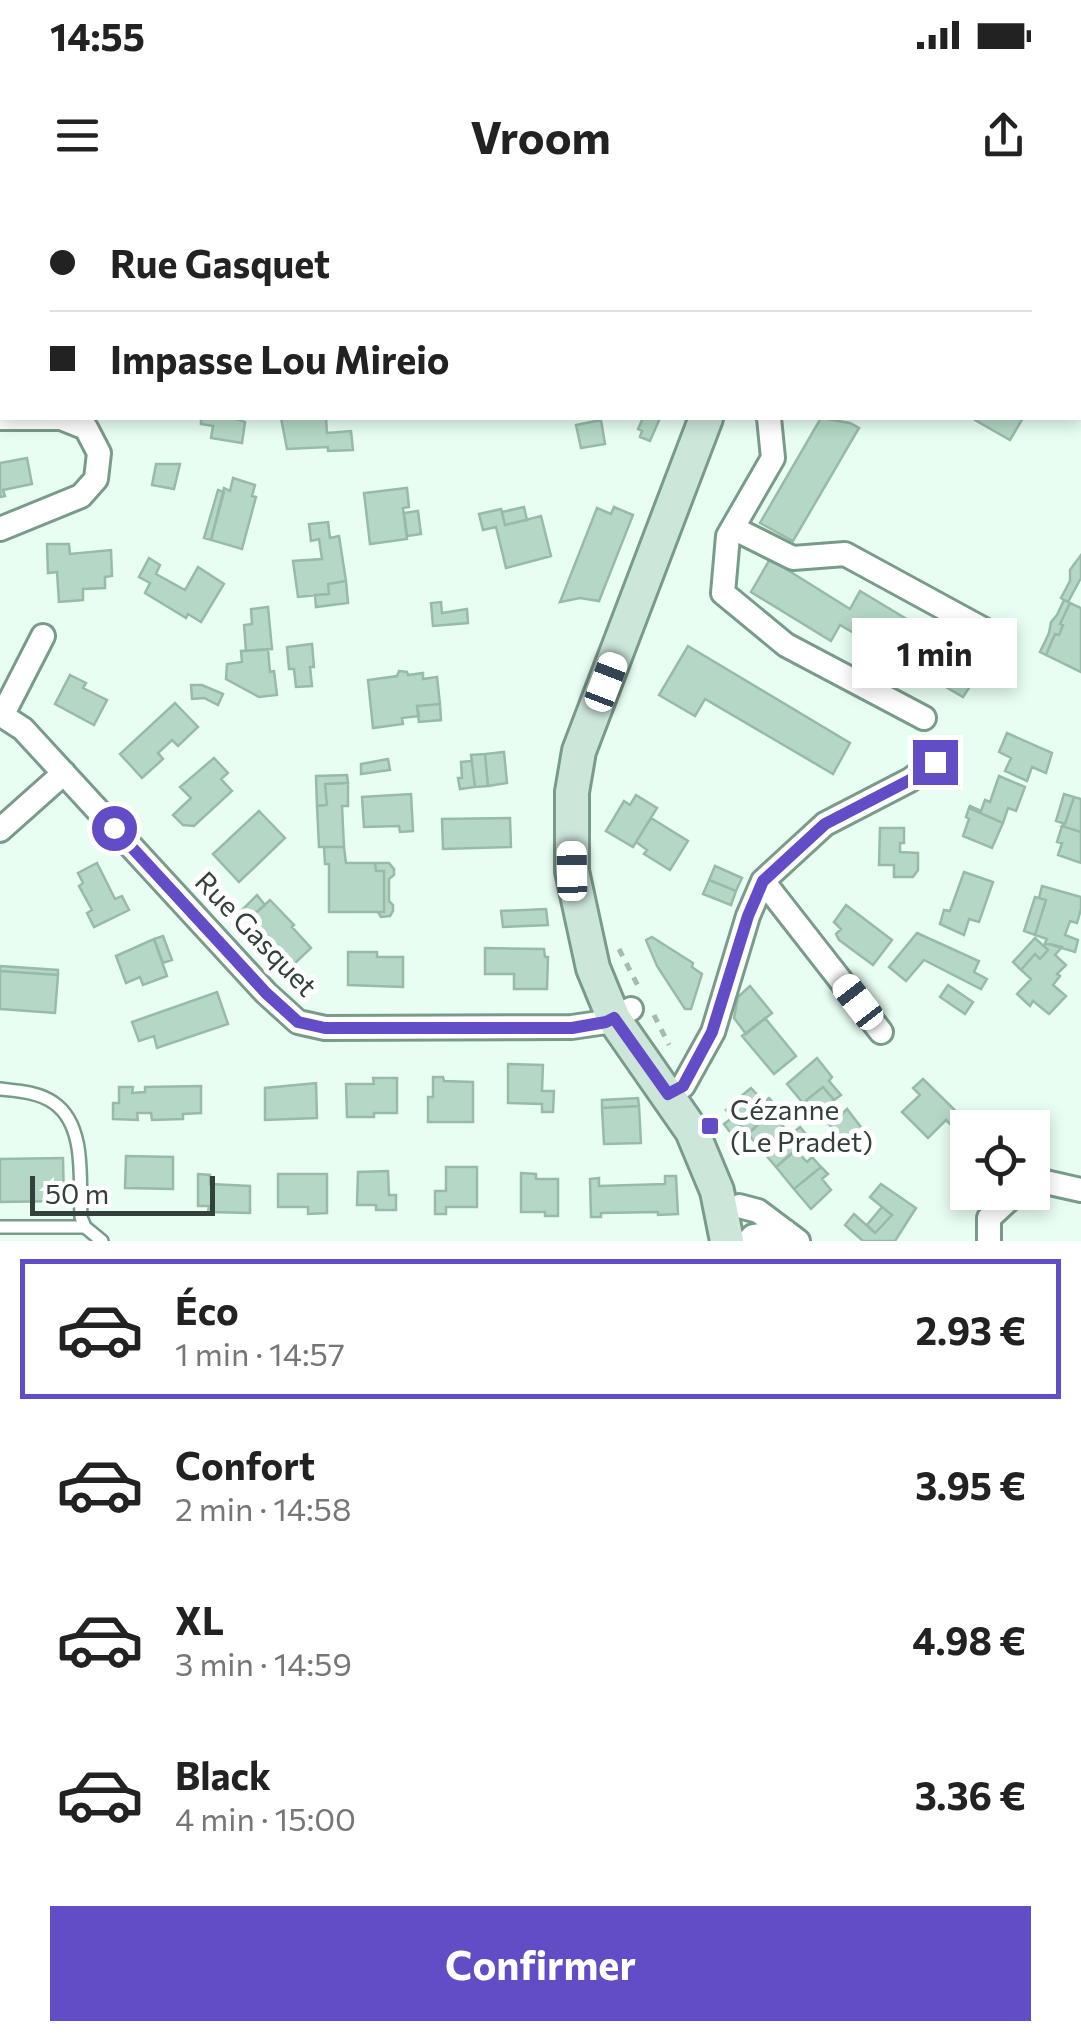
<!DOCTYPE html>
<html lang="fr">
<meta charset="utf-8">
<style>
body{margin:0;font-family:Commissioner,sans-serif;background:#f6f6f6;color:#222;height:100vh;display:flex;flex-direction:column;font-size:38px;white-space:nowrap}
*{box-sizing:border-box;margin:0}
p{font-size:32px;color:#767676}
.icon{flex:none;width:55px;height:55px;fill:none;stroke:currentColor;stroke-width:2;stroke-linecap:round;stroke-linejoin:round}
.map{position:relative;height:1041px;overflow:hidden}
.panel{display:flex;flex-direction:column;background:#fff;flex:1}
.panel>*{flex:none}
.banner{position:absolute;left:0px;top:0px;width:1082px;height:220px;box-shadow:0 5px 15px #0003;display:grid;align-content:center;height:220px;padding:0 50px;background:#fff}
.controls{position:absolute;left:950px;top:910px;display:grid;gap:20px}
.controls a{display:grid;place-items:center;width:100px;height:100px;border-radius:0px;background:#fff;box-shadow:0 5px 15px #0003;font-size:50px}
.scale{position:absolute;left:30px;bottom:25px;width:185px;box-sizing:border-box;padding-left:10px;border:5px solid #324139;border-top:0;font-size:28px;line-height:35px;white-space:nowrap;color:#324139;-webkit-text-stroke:8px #fff;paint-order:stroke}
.end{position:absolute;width:45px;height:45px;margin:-22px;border:12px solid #634dc6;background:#fff;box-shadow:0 0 0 5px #fff}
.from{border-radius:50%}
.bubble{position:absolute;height:70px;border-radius:0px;background:#fff;box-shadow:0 5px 15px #0003;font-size:32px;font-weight:700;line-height:70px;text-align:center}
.car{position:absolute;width:30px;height:60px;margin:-30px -15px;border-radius:12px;box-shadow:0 0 8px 2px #0007;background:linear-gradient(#fff 24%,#345 0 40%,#fff 0 76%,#345 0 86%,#fff 0)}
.banner b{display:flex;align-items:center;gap:35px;height:95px;font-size:38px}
.banner b+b{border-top:2px solid #e0e0e0}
.banner i{width:25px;height:25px;background:#222}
ul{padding:18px 0 0;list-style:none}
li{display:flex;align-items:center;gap:30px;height:140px;margin:0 20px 15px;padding:0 30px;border:5px solid transparent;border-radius:0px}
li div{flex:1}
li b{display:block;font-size:38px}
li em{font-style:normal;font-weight:700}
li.selected{border-color:#634dc6}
li>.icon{width:90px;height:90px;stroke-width:1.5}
.primary-button{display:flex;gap:20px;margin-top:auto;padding:20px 50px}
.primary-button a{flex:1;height:115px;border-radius:0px;background:#634dc6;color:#fff;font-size:40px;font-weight:700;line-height:115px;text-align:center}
.status{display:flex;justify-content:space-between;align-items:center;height:70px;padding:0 50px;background:#fff;direction:ltr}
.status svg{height:28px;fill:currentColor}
header{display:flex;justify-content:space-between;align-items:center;height:130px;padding:0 50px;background:#fff;font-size:45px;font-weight:700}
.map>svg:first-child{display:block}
</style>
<div class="status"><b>14:55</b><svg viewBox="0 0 49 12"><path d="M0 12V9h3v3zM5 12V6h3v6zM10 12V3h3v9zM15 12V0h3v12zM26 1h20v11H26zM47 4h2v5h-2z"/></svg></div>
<header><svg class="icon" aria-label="menu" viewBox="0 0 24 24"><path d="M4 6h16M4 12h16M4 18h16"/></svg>Vroom<svg class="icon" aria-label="share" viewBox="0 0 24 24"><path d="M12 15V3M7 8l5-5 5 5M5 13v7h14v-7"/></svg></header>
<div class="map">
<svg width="1081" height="1041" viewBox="0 0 1081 1041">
<rect width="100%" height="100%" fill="#e8fef2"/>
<!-- building -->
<path fill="#b4d8c5" stroke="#97bba8" stroke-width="2.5" d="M201,218H233L245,222L242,243L211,238L213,226L201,224Z
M281,218H326L327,233L351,231L353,250L328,251V247L287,249Z
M643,218H660L650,241L640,237L642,231L638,229Z
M821,218L850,223L859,228L793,341L760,323Z
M976,218H1023L1010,240L975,220Z
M601,220L605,244L581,248L576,225Z
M27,258L32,284L3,290L5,296L0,297V263Z
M156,264H180L174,289L152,285Z
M233,278L255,285L252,296L256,297L242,349L211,340L224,288L230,291Z
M407,288L409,307L403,308L407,339L370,344L364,293Z
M218,290L224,292L211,340L204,338Z
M524,307L527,320L505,325L502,312Z
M614,307L633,315L599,401L580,398L560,402L597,308L611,314Z
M501,309L505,325L541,316L551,356L506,368L496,327L483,330L479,314Z
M418,311L421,334L407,336L404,313Z
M328,322L330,338L339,336L346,381L328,384L329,394L298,397L293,361L322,359L319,339L311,341L309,324Z
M47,344H69L70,354L111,350L112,376L105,377V388L83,389V400L59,402L57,372L48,373Z
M1081,355V378L1068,402L1061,398L1070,381V370Z
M149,358L160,365L156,374L185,390L198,367L224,384L201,422L188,414L186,418L145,393L150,383L139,377Z
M770,359L850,409L860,391L973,459L968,468L978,474L963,497L840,425L831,441L751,392Z
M346,381L348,403L316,407L315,395L329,394L328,384Z
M1064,400L1070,403L1060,424L1063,425L1059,435L1055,434L1046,455L1040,452L1049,433L1051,422L1057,415Z
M441,402L442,413L467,409L468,423L433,426L431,403Z
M1070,403L1081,408V472L1046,455L1055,434L1059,435L1063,425L1060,424Z
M268,407L272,449L246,451L244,425L252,424L251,409Z
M312,444L314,467H310L312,486L296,487L294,469H289L287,447Z
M688,446L850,543L833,574L705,499L695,516L659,495Z
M268,449L270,472L274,471L277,495L259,497L226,479L227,464L242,462L241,451Z
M399,471L407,472L408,475L423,473V479L437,477L440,504L417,506L419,516L402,518L403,524L373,528L368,480L397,476Z
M70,475L86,483L83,488L107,500L94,525L55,504Z
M191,485H202L223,494L218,505L204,498L192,499Z
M175,503L198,527L178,546L172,540L158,553L163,559L142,578L120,554Z
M440,504L441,520L419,522L417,506Z
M1007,533L1052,553L1046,573L1032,567L1027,581L1005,571L1011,558L999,552Z
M504,552L507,583L488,586L485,554Z
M485,554L488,586L475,587L471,555Z
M471,555L475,587L460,589L458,578H462L461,562L472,561Z
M214,558L228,573L221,579L232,591L194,626L183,625L173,615L191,598L180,587Z
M388,559L390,570L361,574V564Z
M347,575L348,583L325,584L327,605L317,606L316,576Z
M999,576L1025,587L1016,611L1008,608L1003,623L969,608L970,606L981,611L985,600L990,602Z
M348,583V606H342L344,647H319L317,606L327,605L325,584Z
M411,594L413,631L400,632L399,626L364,627L362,597Z
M1064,594L1074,597L1065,624L1056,621Z
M636,595L657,608L633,647L606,631L624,601L630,605Z
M1074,597L1081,599V632L1062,626L1065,624Z
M969,608L1003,623L992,648L963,636L969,619L966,617Z
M259,611L285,638L239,682L213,654Z
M510,618L511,647L443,649L442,619Z
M651,618L688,641L670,670L644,654L647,650L636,642Z
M1062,626L1081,632V663L1058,655L1062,643L1057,642Z
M880,628H904V643H900V652L918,653V670L913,677H894V665H879Z
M324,647H344L346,663H375L376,671H384V712H329V664H325Z
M97,663L115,699L122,696L129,710L94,727L87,713L92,710L79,686L83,683L78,673Z
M375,663H389L394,669V675L389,679V701L393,705V711L390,716L381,717L378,712H384V671H376Z
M715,666L742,678L736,691L709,680Z
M964,672L993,682L979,722L969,719L964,735L940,724L944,710L950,711Z
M709,680L736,691L731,705L703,694Z
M1042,686L1081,697V709L1077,723L1070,721L1065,735L1078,740L1075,752L1045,743L1047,739L1035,735L1046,700L1039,698Z
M257,695L265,705L249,719L241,711Z
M1035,697L1046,700L1035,735L1024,731Z
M270,700L294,725L292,727L311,748L292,766L249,719Z
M846,705L892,740L873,765L839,740L836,734L841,729L834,722Z
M546,709L548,725L503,727L501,711Z
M917,733L979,761L974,772L987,779L981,789L924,760L906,781L889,767Z
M163,736L172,760L163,763L154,739Z
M652,737L693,763L692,767L702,774L691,809H685L657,766L646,740Z
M1035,738L1048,750L1040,759L1035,754L1021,770L1013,762Z
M154,739L167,776L143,785L140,777L126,783L116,756Z
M1045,743L1062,747L1055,755L1066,765L1057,774L1060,776L1053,785L1066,796L1049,814L1033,801L1030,806L1017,794L1031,779L1021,770L1035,754L1040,759L1048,750L1044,746Z
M485,748L544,749L545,757H548L547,789H514V774H485Z
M348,752H377V757H403V787L348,785Z
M0,766L58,770V775L0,771Z
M0,771L58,775L55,813L0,809Z
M948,785L973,802L965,814L940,797Z
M750,786L772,813L746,834L734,818L738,797Z
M217,792L228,824L157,848L154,836L139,841L132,822Z
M765,818L796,856L774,874L742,836Z
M817,858L832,877L829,881L841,895L834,900L823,887L803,903L787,884Z
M508,864L543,865L542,891H554L553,912H542V904L508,903Z
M433,877H443L444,881L473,882V922H428V897H433Z
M373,878H397V913H374V917H347L346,884H374Z
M923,879L965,920L955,929L946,920L928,938L902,912L920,895L913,888Z
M316,883L317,918L265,920V888Z
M201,886V913L183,914V919L152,920L151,913H137L138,920L113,919V903H119V887H133L132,893L145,892V887Z
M823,887L834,900L815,917L803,903Z
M751,888L761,899L747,910L738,899Z
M638,898L639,906L602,908V900Z
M769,898L777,907L759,923L747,910L761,899L764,903Z
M738,899L759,923L748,934L726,910Z
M832,903L841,915L847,909L867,935L846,952L831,934L835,931L819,913Z
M639,906L641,943L604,944L602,908Z
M772,912L790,935L800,927L809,938L776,967L748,934Z
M732,918L748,934L738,943L724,924Z
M796,950L807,962L812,957L821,967L794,989L776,967Z
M126,956L173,957V989L125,988Z
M63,958L64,1001L0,1002V959Z
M446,967H477V1007H446V1014H435V991H446Z
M821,967L828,974L822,979L831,990L811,1009L794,989Z
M388,971L389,995H396V1010H376V1005H357L358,972Z
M521,973L536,974V979H558V1016H545V1012H521Z
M198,974L210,975V984L250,986V1013L208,1012L209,1006H198Z
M278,974H327V1013L308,1014V1007H278Z
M665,976H676L678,1014L658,1015V1012L601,1013V1017H591L590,979L599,978V986L665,984Z
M881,984L916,1008L895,1041H863L845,1025L854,1014L875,1033L892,1015L870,997Z
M882,1007L892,1015L875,1033L867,1025Z"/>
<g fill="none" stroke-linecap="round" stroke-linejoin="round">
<!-- lane casing -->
<g stroke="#799c8a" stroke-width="16">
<path id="lane" d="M0,7H2
M0,160H2
M0,889C18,891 39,892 54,903C87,926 79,982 81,1017L85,1027
M0,1027H85
M85,1027L102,1041"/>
</g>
<!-- street casing -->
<g stroke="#799c8a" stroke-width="28">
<path id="street" d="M704,0L705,2
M799,0L807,2
M895,0V2
M1080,89V87
M0,218H61L86,228L99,253L96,279L81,296L0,329
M769,218L773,258L728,336L723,393L786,445L924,518
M733,328L793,358L845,354L990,433
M0,514L23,529L266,793L298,822L325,828L572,827L606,822L631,809
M3,514L43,436
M0,630L64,573
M763,681L881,832
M668,894L683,886L713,832L748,716L763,681L825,624L910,580L935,562
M1032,979L1081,990
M739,1006L758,1011L798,1041
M748,1041L753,1036L785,1031
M989,1041V1018L1017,992"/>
</g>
<!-- secondary casing -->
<g stroke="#799c8a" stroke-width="38">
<path id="secondary" d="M727,0V2
M706,218L579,551L572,592V671L593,768L614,819L692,931L717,991L727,1041"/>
</g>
<!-- path -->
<path stroke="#a7bab0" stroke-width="5" stroke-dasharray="8 8" stroke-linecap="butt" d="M619,749L639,788
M654,815L669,845"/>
<!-- lane -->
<use href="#lane" stroke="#fff" stroke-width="11"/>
<!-- street -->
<use href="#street" stroke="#fff" stroke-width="22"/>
<!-- secondary -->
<use href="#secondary" stroke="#cce6da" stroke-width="32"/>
</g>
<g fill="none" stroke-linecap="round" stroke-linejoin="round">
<!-- route -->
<path stroke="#634dc6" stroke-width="12" d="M114,628L266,793L298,822L325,828H572L606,822L614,818L668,894L683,886L712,832L748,716L763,681L825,624L910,580L935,562"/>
</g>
<!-- markers -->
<rect fill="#634dc6" stroke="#fff" stroke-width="4" x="700" y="916" width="20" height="20" rx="5"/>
<g text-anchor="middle" stroke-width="10" stroke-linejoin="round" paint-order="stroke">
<!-- street labels -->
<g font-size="28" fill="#324139" stroke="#fff">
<text transform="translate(256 734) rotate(46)" y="10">Rue Gasquet</text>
</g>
<!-- poi labels -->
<g font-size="28" fill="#324139" stroke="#fff" text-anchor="start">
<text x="730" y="920">Cézanne<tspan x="730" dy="32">(Le Pradet)</tspan></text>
</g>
</g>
</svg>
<div class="controls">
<a><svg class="icon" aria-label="locate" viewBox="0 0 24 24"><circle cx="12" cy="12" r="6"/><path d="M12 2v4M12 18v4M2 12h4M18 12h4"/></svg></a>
</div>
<div class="scale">50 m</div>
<i class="end from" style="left:114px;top:628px"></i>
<i class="end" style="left:935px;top:562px"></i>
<div class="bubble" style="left:852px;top:418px;width:165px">1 min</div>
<i class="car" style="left:606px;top:482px;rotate:21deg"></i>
<i class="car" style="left:572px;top:671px;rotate:359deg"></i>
<i class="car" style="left:858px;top:802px;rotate:322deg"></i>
<div class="banner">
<b><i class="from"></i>Rue Gasquet</b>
<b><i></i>Impasse Lou Mireio</b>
</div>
</div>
<section class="panel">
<ul>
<li class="selected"><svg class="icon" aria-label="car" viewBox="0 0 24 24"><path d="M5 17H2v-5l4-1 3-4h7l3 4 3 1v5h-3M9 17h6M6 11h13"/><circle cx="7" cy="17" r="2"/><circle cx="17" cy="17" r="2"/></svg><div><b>Éco</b><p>1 min · 14:57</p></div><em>2.93 €</em></li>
<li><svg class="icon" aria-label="car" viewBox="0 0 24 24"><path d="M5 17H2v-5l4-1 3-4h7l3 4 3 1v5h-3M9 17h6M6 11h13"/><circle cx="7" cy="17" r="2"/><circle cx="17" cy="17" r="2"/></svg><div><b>Confort</b><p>2 min · 14:58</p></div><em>3.95 €</em></li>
<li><svg class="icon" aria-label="car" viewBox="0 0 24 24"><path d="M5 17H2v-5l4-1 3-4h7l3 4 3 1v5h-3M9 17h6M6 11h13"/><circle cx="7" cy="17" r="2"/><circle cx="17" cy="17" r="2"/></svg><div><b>XL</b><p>3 min · 14:59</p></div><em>4.98 €</em></li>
<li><svg class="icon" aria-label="car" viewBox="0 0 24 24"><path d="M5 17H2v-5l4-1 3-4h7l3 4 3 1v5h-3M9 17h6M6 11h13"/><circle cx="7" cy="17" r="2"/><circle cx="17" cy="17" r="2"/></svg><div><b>Black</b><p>4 min · 15:00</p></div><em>3.36 €</em></li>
</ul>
<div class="primary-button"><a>Confirmer</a></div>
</section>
